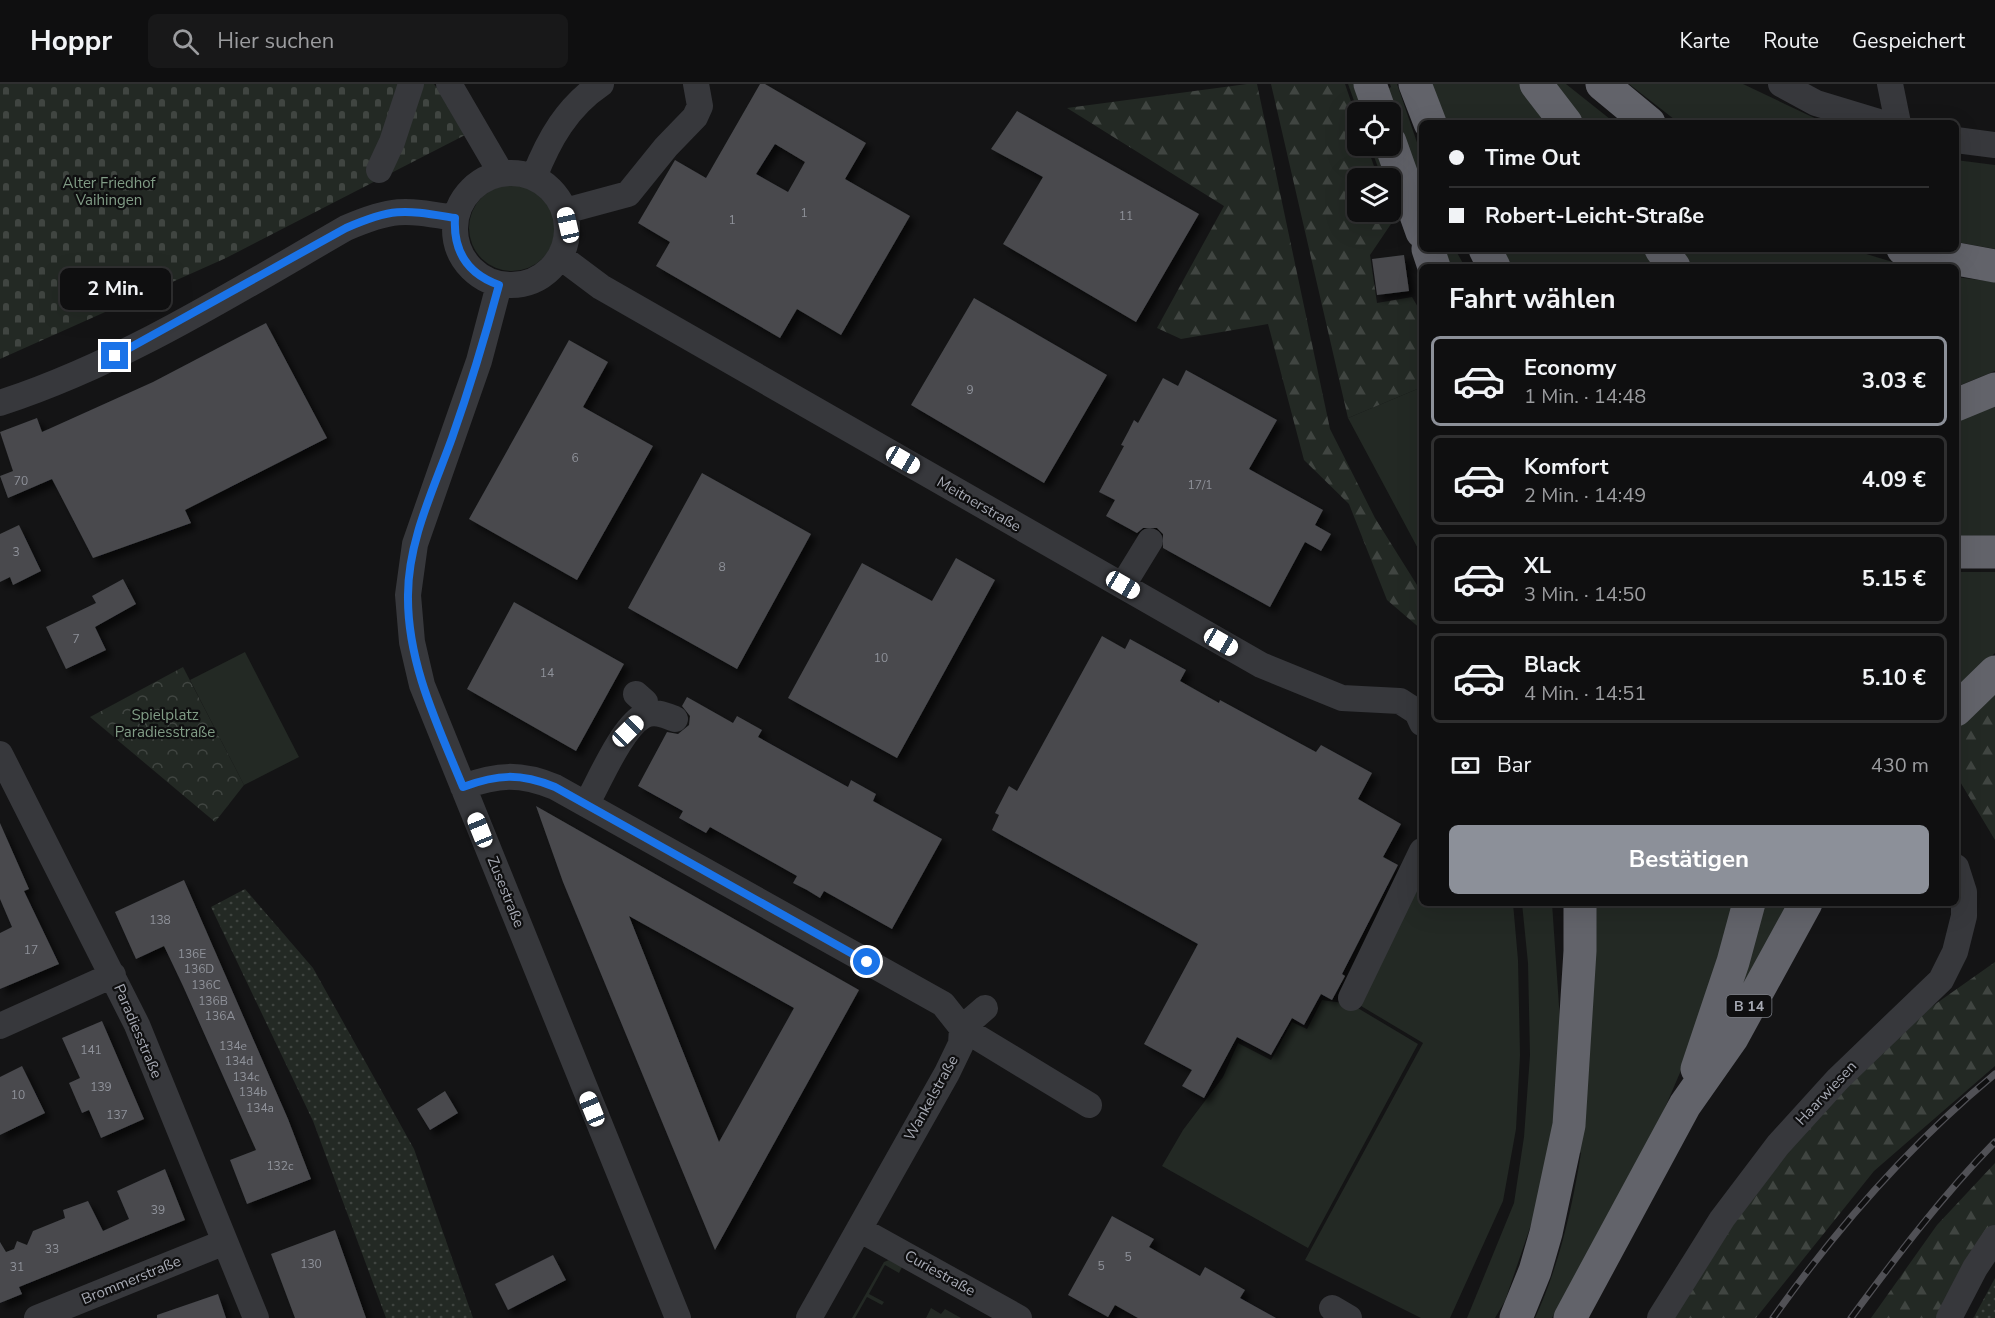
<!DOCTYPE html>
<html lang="de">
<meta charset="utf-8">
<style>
body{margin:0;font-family:"Nunito Sans",sans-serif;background:#181819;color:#f1f3f6;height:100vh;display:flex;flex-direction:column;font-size:22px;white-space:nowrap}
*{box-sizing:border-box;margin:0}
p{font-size:20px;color:#9b9c9f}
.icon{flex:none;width:33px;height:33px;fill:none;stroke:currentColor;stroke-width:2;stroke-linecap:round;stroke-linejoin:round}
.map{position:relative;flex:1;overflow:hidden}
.drawer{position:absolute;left:1419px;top:180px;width:540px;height:642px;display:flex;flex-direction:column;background:#0f0f10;border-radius:9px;box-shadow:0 6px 24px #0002,0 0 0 2px #2f2f30}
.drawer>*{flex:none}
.guide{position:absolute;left:1419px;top:36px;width:540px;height:132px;border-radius:9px;box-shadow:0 6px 24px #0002,0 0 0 2px #2f2f30;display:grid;align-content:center;height:132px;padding:0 30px;background:#0f0f10}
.tools{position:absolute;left:1347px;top:18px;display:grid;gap:12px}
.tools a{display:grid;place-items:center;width:54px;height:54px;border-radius:9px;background:#0f0f10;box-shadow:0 6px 24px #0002,0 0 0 2px #2f2f30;font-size:30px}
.end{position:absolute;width:27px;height:27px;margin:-14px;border:8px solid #1a73e8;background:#fff;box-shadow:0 0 0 3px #fff}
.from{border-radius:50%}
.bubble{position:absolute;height:42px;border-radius:9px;background:#0f0f10;box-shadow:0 6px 24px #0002,0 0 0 2px #2f2f30;font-size:20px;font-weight:700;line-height:42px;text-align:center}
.car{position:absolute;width:18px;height:36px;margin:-18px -9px;border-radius:8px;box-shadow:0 0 4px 2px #0007;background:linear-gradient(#fff 24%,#345 0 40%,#fff 0 76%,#345 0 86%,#fff 0)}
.guide b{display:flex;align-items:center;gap:21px;height:57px;font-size:22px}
.guide b+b{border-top:2px solid #2f2f30}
.guide i{width:15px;height:15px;background:#f1f3f6}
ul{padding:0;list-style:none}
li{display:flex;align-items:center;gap:18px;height:90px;margin:0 12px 9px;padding:0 18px;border:3px solid #2f2f30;border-radius:9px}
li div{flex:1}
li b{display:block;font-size:22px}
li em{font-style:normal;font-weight:700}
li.selected{border-color:#8c9099}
li>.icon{width:54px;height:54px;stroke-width:1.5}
h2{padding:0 30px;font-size:27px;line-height:72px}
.pay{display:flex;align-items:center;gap:15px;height:66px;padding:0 30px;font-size:22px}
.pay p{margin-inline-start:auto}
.primary-button{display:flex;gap:12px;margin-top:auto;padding:12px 30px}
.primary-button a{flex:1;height:69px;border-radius:9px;background:#8c9099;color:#fff;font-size:24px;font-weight:700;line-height:69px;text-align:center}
header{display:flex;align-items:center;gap:36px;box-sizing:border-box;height:84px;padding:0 30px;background:#0f0f10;border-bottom:2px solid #2f2f30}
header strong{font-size:28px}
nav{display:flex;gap:33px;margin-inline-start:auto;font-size:21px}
.search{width:420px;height:54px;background:#181819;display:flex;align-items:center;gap:15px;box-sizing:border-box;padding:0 21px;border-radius:9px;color:#9b9c9f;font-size:22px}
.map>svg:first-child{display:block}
</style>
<header>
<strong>Hoppr</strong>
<div class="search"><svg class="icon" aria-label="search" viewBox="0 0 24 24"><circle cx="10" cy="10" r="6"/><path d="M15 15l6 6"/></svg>Hier suchen</div>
<nav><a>Karte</a><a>Route</a><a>Gespeichert</a></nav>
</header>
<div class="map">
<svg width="1995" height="1234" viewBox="0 0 1995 1234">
<defs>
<pattern id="forest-firs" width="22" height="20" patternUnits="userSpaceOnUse" patternTransform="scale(1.5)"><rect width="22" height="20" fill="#232924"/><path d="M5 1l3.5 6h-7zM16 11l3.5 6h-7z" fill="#404541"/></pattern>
<pattern id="cemetery-stones" width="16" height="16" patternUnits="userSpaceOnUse" patternTransform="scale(1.5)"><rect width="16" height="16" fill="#232924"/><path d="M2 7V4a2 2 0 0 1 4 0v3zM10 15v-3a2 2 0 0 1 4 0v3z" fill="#404541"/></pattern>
<pattern id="park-crowns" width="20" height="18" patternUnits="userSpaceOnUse" patternTransform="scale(1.5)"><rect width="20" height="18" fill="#232924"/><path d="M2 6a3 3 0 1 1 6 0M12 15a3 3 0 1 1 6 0" fill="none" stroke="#404541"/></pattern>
<pattern id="garden-dots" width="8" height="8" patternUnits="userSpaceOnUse" patternTransform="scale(1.5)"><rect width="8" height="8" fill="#232924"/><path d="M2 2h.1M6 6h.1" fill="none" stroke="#404541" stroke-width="1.8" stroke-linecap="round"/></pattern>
<filter id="shadow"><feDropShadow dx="5.5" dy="5.5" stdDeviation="3" flood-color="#0009"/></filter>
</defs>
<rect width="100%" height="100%" fill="#141415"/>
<!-- grass -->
<path fill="#232924" d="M1348,0H1360L1371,28H1358Z
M1390,0H1397L1422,73V110L1386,6L1391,3Z
M1431,0H1525L1555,39H1446Z
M1547,0H1566L1615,39H1577Z
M1629,0H1743L1825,39H1679Z
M1370,62H1383L1402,134L1396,135L1391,120L1390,94H1382Z
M1956,76L1995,81V165L1956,158Z
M469 144a43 43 0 1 1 86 0a43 43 0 1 1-86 0Z
M1441,165H1455L1465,183H1447Z
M1501,165H1650L1661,183H1511Z
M1671,165H1850L1909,183H1683Z
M1956,193L1995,198V287L1956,303Z
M1422,303V472L1348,334Z
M1995,319V454H1956V336Z
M1956,488H1995V569L1956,607Z
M245,568L299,673L244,701L190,596Z
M1422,779V819H1513L1518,876L1520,971L1516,1045L1503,1117L1450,1234H1421L1305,1176L1423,959L1351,916Z
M1522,819H1552L1561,951L1556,1043L1534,1132L1505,1217L1495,1234H1467L1514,1119L1524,1053L1530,971L1528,879Z
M1589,819H1739L1688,970L1658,1040L1552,1234H1535C1559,1182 1572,1125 1581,1069L1578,1068Z
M1762,819H1794L1728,934Z
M1322,916L1351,920L1418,960L1308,1164L1162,1082L1183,1046L1223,993L1238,959L1271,976L1292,938L1307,945Z
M889,1176L902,1183L899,1189L885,1181L869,1210L884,1218L882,1221L867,1213L855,1234H852L884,1178Z
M931,1224L941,1230L945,1225L961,1234H926Z"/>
<!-- forest -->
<path fill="url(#forest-firs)" d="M1247,0H1257L1330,345L1375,434L1422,509V546L1387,516L1349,420L1304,376L1268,240L1181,255L1157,244L1224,122L1067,24Z
M1271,0H1345L1357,35L1358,62H1367L1378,94H1358V128H1390L1393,137L1370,171L1377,219L1412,213L1422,230V303L1348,334Z
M1995,604V756L1956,691V643Z
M1995,878V982L1874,1087L1756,1234H1664L1841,994L1910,938Z
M1995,1079V1148L1942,1234H1871L1937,1141Z"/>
<!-- cemetery -->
<path fill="url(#cemetery-stones)" d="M0,0H434L469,49L226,174L0,275Z"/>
<!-- park -->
<path fill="url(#park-crowns)" d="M183,583L244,701L215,738L90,633Z"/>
<!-- garden -->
<path fill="url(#garden-dots)" d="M245,805L313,884L414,1065L473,1234H386L313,1037L211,823Z
M1995,1194V1234H1973L1974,1233Z"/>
<!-- building -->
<path fill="#48494d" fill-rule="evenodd" filter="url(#shadow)" d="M760,0H765L866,59L845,95L910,132L841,251L797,225L780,254L656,182L670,158L638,139L675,76L706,94ZM775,60L805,78L788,108L756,90Z
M1017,27L1199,130L1136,238L1003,160L1043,93L991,65Z
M1404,171L1409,207L1377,211L1372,175Z
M974,214L1107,291L1044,399L911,321Z
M266,239L327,354L185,426L191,439L93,474L52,395L8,414L0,392L13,387L0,348L37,334L42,348L153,298Z
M569,256L608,278L583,323L653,362L577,496L469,435Z
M1186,286L1277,336L1249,385L1323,426L1315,441L1331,450L1321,467L1305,458L1270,523L1163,464V450L1157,444H1143L1137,449L1106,432L1115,416L1099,408L1124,362L1121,361L1128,348L1134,336L1138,339L1163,294L1178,302Z
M702,389L811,450L737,585L628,524Z
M19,441L41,487L13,501L10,493L0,498V450Z
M956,474L995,496L897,674L788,614L862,479L932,517Z
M123,495L136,520L95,543L106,566L66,585L46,543L96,519L92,512Z
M514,518L624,580L576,667L467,605Z
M1102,552L1125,565L1130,555L1186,586L1180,597L1219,619L1220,616L1316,668L1321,661L1372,689L1358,715L1401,740L1383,773L1398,781L1342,890L1345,892L1332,916L1321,910L1304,941L1292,934L1271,971L1237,953L1204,1014L1182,1002L1192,986L1144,960L1198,860L992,746L999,731L995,729L1009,702L1017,707Z
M687,613L733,639L737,632L762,646L758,653L848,703L851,696L876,710L873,717L942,755L892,845L824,807L820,814L807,806L793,799L797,792L710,743L706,749L679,734L683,727L638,702L667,648L678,650L689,641L690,632L682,622Z
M536,722L859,906L715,1166L563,798ZM629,832L794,924L719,1058Z
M0,739L29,805L24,807L59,880L0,905V849L12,843L0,815Z
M184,796L288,1035L311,1095L247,1120L230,1076L256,1066L183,902L164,862L136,875L115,828Z
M102,937L144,1035L101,1054L89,1026L82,1029L69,999L80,994L62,954Z
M22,982L45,1029L0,1051V993Z
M445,1007L458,1029L430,1046L417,1025Z
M165,1085L185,1136L19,1203L22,1210L0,1219V1158L6,1168L14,1165L17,1157L27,1161L33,1147L65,1134L63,1126L88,1117L103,1147L129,1135L117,1107Z
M1112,1132L1154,1155L1149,1163L1200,1192L1205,1183L1245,1206L1240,1214L1276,1234H1138L1115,1221L1108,1233L1068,1211Z
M335,1146L366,1234H295L271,1170Z
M553,1171L566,1196L508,1226L495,1200Z
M218,1210L226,1234H157V1231Z"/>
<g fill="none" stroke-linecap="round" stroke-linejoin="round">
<!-- minor -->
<path stroke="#37383c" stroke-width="26" d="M449,0L501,89
M1781,0L1816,19L1882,39
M1890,0L1898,39
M1956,56L1995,61
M379,86L392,58L411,0
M455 145a56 56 0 1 1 112 0a56 56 0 1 1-112 0Z
M534,93C549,55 567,23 601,0
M565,127L628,110L666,63L695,33L700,22L696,0
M561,173L601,203L1261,581L1342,614L1400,617L1417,628L1422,639
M499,201L479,277L415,460L408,511L412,558L422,601L678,1234
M0,319C123,279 235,208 346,144C395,123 405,126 455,134
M1123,501L1150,457
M636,610L645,618L644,631
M0,670L137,941L256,1234
M463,703C498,690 520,689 555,703L943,920L962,944L961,960L947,989L809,1234
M587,719C600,696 621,645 643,632C654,626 665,631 675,635
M1351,914L1422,767
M985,924L962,944L1089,1021
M0,942L113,891
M859,1145L1019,1234
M1332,1224L1349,1234
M37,1234L225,1158
M1660,1234L1722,1135L1778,1061L1838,995L1941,896L1955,868L1964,832V808L1956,783
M1949,1234L1975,1184L1995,1154"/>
<!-- highway -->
<path stroke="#62636a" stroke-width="33" d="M1370,0L1380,28
M1415,0L1430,39
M1536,0L1566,39
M1602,0L1649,39
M1390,58L1422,148
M1428,165L1434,183
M1485,165L1494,183
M1661,165L1674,183
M1903,165L1995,182
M1956,321L1995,305
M1956,468H1995
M1956,626L1995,588
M1697,985L1733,878L1749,819
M1516,1234L1535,1187L1546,1149L1569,1041L1580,867V819
M1570,1234L1685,1021L1732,954L1806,819"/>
<!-- rail casing -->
<g stroke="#515156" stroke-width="7">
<path id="rail" d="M1773,1234C1837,1144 1910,1060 1995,990
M1851,1234C1896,1173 1942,1112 1995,1058"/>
</g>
<!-- rail -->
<use href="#rail" stroke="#0f0f10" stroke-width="4.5" stroke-dasharray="14" stroke-linecap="butt"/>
</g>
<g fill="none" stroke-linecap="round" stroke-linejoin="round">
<!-- route -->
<path stroke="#1a73e8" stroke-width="8" d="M115,272L346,144C394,123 404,126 455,134C453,168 468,190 499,201C485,253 470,303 452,354C434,404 408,457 408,511C407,579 438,642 463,703C498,690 520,689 555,703L867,878"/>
</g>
<g text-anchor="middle" stroke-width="4.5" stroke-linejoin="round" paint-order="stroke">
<!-- number labels -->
<g font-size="12" fill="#8f929a">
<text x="804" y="133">1</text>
<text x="1126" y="136">11</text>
<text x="732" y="140">1</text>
<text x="970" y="310">9</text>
<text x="575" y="378">6</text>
<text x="21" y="401">70</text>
<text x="1200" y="405">17/1</text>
<text x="16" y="472">3</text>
<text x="722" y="487">8</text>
<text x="76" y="559">7</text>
<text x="881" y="578">10</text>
<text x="547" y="593">14</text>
<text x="160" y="840">138</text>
<text x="31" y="870">17</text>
<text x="192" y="874">136E</text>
<text x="199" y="889">136D</text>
<text x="206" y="905">136C</text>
<text x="213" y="921">136B</text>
<text x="220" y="936">136A</text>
<text x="233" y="966">134e</text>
<text x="91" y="970">141</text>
<text x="239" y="981">134d</text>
<text x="246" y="997">134c</text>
<text x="101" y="1007">139</text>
<text x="253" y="1012">134b</text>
<text x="18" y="1015">10</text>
<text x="260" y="1028">134a</text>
<text x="117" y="1035">137</text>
<text x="280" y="1086">132c</text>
<text x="158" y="1130">39</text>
<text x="52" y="1169">33</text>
<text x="1128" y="1177">5</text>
<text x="311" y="1184">130</text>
<text x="1101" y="1186">5</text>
<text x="17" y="1187">31</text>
</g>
<!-- shield labels -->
<rect fill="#0f0f10" stroke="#797c83" stroke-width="1.5" x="1726.5" y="911" width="45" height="22" rx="4.5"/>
<g font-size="14" font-weight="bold" fill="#a7aab4">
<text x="1749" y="927">B 14</text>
</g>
<!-- park labels -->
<g font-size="15" fill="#819c86" stroke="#0f0f10">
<text x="109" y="104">Alter Friedhof<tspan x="109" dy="17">Vaihingen</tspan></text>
<text x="165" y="636">Spielplatz<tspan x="165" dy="17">Paradiesstraße</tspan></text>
</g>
<!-- street labels -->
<g font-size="15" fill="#a7aab4" stroke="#0f0f10">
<text transform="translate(979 420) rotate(30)" y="5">Meitnerstraße</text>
<text transform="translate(506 808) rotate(68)" y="5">Zusestraße</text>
<text transform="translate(138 947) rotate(67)" y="5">Paradiesstraße</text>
<text transform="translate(1826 1009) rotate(-47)" y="5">Haarwiesen</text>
<text transform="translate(931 1014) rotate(-61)" y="5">Wankelstraße</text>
<text transform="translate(940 1189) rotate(29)" y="5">Curiestraße</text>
<text transform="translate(131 1196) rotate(-22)" y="5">Brommerstraße</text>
</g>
</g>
</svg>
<div class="tools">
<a><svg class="icon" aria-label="locate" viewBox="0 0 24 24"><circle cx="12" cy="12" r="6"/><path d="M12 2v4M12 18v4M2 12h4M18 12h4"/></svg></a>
<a><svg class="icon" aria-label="layers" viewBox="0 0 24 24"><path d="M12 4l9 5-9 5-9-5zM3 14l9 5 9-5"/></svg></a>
</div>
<i class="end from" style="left:867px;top:878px"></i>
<i class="end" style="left:115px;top:272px"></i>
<div class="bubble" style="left:60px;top:184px;width:111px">2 Min.</div>
<i class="car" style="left:568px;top:141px;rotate:347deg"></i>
<i class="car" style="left:903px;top:376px;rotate:120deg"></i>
<i class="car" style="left:1123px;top:501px;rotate:120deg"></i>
<i class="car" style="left:1221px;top:558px;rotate:120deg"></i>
<i class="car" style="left:628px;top:647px;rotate:45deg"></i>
<i class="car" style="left:480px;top:746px;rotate:338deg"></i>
<i class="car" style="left:592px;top:1025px;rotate:338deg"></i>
<div class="guide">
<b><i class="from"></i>Time Out</b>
<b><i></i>Robert-Leicht-Straße</b>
</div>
<section class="drawer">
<h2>Fahrt wählen</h2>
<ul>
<li class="selected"><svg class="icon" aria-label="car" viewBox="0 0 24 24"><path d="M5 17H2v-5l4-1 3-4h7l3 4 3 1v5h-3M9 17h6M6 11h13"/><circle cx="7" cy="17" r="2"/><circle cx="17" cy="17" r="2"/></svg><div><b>Economy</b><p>1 Min. · 14:48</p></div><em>3.03 €</em></li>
<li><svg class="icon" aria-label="car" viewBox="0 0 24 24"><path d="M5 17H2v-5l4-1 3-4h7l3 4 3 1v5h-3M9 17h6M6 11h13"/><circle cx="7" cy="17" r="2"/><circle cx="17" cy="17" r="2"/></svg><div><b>Komfort</b><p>2 Min. · 14:49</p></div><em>4.09 €</em></li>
<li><svg class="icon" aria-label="car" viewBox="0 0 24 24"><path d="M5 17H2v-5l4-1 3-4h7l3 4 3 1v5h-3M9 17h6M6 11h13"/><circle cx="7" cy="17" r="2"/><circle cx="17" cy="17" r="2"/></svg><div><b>XL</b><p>3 Min. · 14:50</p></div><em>5.15 €</em></li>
<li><svg class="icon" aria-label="car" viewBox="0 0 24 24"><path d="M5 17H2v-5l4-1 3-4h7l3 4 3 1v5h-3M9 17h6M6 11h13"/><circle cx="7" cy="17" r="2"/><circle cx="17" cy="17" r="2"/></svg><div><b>Black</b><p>4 Min. · 14:51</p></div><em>5.10 €</em></li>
</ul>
<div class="pay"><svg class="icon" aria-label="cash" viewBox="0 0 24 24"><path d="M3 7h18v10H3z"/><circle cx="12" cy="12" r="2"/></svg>Bar<p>430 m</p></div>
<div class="primary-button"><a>Bestätigen</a></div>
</section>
</div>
